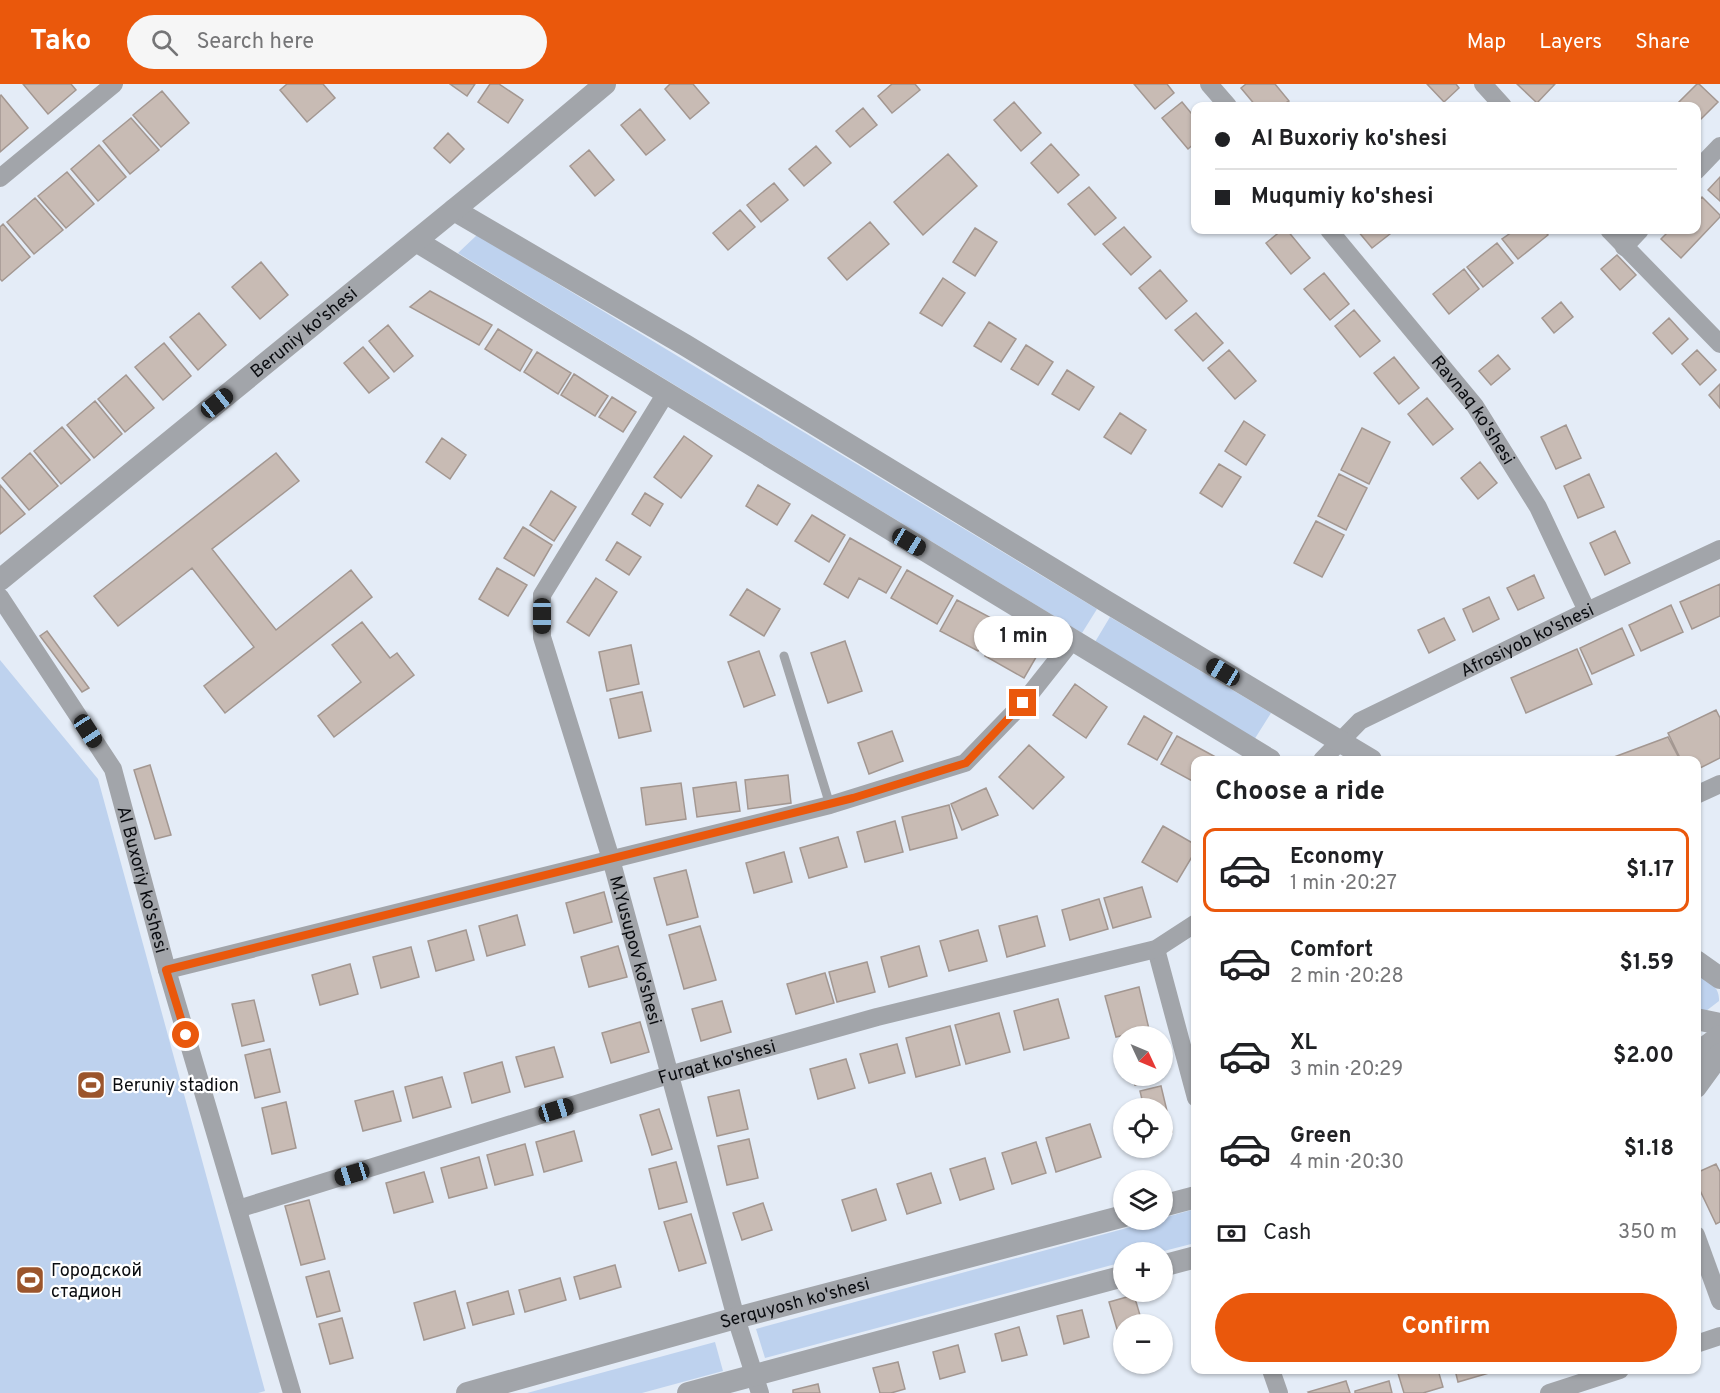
<!DOCTYPE html>
<meta charset="utf-8">
<style>
body{margin:0;font-family:Overpass,sans-serif;background:#f6f6f6;color:#202124;height:100vh;display:flex;flex-direction:column;font-size:22px;white-space:nowrap}
*{box-sizing:border-box;margin:0}
p{font-size:20px;color:#757577}
.icon{flex:none;width:33px;height:33px;fill:none;stroke:currentColor;stroke-width:2;stroke-linecap:round;stroke-linejoin:round}
.map{position:relative;flex:1;overflow:hidden}
.details{position:absolute;left:1191px;top:672px;width:510px;height:618px;display:flex;flex-direction:column;background:#fff;border-radius:12px;box-shadow:0 2px 4px #0004}
.details>*{flex:none}
.guide{position:absolute;left:1191px;top:18px;width:510px;height:132px;border-radius:12px;box-shadow:0 2px 4px #0004;display:grid;align-content:center;height:132px;padding:0 24px;background:#fff}
.needle{width:39px;rotate:134deg}
.controls{position:absolute;left:1113px;top:942px;display:grid;gap:12px}
.controls a{display:grid;place-items:center;width:60px;height:60px;border-radius:50%;background:#fff;box-shadow:0 2px 4px #0004;font-size:30px}
.end{position:absolute;width:27px;height:27px;margin:-14px;border:8px solid #ea580c;background:#fff;box-shadow:0 0 0 3px #fff}
.from{border-radius:50%}
.bubble{position:absolute;height:42px;border-radius:21px;background:#fff;box-shadow:0 2px 4px #0004;font-size:20px;font-weight:700;line-height:42px;text-align:center}
.car{position:absolute;width:18px;height:36px;margin:-18px -9px;border-radius:8px;box-shadow:0 0 4px 2px #0007;background:linear-gradient(#222 24%,#8ab4d8 0 40%,#222 0 76%,#8ab4d8 0 86%,#222 0)}
.guide b{display:flex;align-items:center;gap:21px;height:57px;font-size:22px}
.guide b+b{border-top:2px solid #e0e0e0}
.guide i{width:15px;height:15px;background:#202124}
ul{padding:0;list-style:none}
li{display:flex;align-items:center;gap:18px;height:84px;margin:0 12px 9px;padding:0 12px;border:3px solid transparent;border-radius:12px}
li div{flex:1}
li b{display:block;font-size:22px}
li em{font-style:normal;font-weight:700}
li.current{border-color:#ea580c}
li>.icon{width:54px;height:54px;stroke-width:1.5}
h2{padding:0 24px;font-size:27px;line-height:72px}
.pay{display:flex;align-items:center;gap:15px;height:66px;padding:0 24px;font-size:22px}
.pay p{margin-inline-start:auto}
.button{display:flex;gap:12px;margin-top:auto;padding:12px 24px}
.button a{flex:1;height:69px;border-radius:36px;background:#ea580c;color:#fff;font-size:24px;font-weight:700;line-height:69px;text-align:center}
header{display:flex;align-items:center;gap:36px;box-sizing:border-box;height:84px;padding:0 30px;background:#ea580c;color:#fff}
header strong{font-size:28px}
nav{display:flex;gap:33px;margin-inline-start:auto;font-size:21px}
.search{width:420px;height:54px;background:#f6f6f6;display:flex;align-items:center;gap:15px;box-sizing:border-box;padding:0 21px;border-radius:33px;color:#757577;font-size:22px}
.map>svg:first-child{display:block}
</style>
<header>
<strong>Tako</strong>
<div class="search"><svg class="icon" aria-label="search" viewBox="0 0 24 24"><circle cx="10" cy="10" r="6"/><path d="M15 15l6 6"/></svg>Search here</div>
<nav><a>Map</a><a>Layers</a><a>Share</a></nav>
</header>
<div class="map">
<svg width="1720" height="1309" viewBox="0 0 1720 1309">
<rect width="100%" height="100%" fill="#e4ecf7"/>
<!-- green -->
<path fill="#bed2ee" d="M477,151L1097,525L1082,549L458,169Z
M1110,533L1271,629L1254,656L1095,558Z
M0,576L98,695L265,1307L258,1309H0Z
M1696,890C1708,897 1720,902 1719,917L1706,927L1697,924Z
M1195,1125V1159L1160,1168H1124L1123,1178L765,1274L756,1245L1156,1136H1162L1163,1134Z
M715,1258L723,1287L642,1309H527Z"/>
<!-- building -->
<path fill="#c8bbb4" stroke="#a39791" stroke-width="1.5" d="M23,0H71L76,6L48,30Z
M287,0H323L335,14L307,38L280,6Z
M450,0H475L467,12Z
M490,0H499L523,16L508,39L478,18Z
M670,0H693L709,19L690,35L665,5Z
M892,0H915L920,6L892,29L878,12Z
M1134,0H1167L1174,9L1155,25Z
M1246,0H1275L1289,17L1281,22H1256L1241,4Z
M1427,0H1456L1459,4L1444,18Z
M1517,0H1555L1537,19Z
M1697,0H1699L1718,18L1698,38L1696,36V22H1682L1678,19Z
M162,7L189,39L161,63L133,31Z
M1,11L28,44L0,68V12Z
M1014,18L1041,49L1021,67L994,36Z
M1182,18L1196,35V58L1188,65L1162,34Z
M863,24L877,41L850,63L836,47Z
M640,25L665,56L646,71L621,41Z
M131,34L159,66L130,90L103,57Z
M448,49L464,65L450,79L434,64Z
M1051,60L1079,91L1058,109L1031,79Z
M99,61L126,93L98,117L71,85Z
M816,62L831,79L804,102L789,85Z
M589,66L614,96L595,112L570,82Z
M948,70L977,102L923,151L894,118Z
M67,88L94,120L66,144L38,112Z
M1720,93V117L1708,106Z
M774,99L788,116L761,138L747,121Z
M1089,103L1116,134L1095,151L1068,120Z
M1702,113L1720,131V133L1681,174L1661,155L1670,146H1696V119Z
M35,114L63,146L34,170L7,138Z
M740,126L755,143L728,166L713,149Z
M870,138L889,160L847,196L828,174Z
M3,140L30,173L2,197L0,195V143Z
M1124,143L1151,173L1131,191L1103,160Z
M975,144L997,158L975,192L953,178Z
M1282,146H1287L1310,174L1291,190L1266,159Z
M1357,146H1395L1372,164Z
M1515,146H1544L1548,151L1518,175L1502,155Z
M1497,159L1513,179L1483,203L1467,183Z
M1617,171L1636,191L1620,206L1601,185Z
M261,178L288,211L260,235L232,203Z
M1464,185L1479,205L1449,230L1433,210Z
M1160,186L1187,217L1166,235L1139,204Z
M1324,189L1349,220L1330,236L1304,205Z
M943,194L965,209L942,242L920,229Z
M430,207L492,241L479,261L410,223Z
M1561,218L1573,233L1554,249L1542,234Z
M1354,226L1380,257L1360,273L1335,242Z
M199,229L226,261L198,286L170,253Z
M1196,229L1223,259L1203,277L1175,246Z
M1669,234L1688,255L1672,270L1653,249Z
M989,238L1016,255L1001,278L974,262Z
M388,241L413,272L394,288L369,257Z
M498,245L532,266L520,287L485,265Z
M164,259L191,292L163,316L135,283Z
M1026,261L1053,278L1038,301L1011,285Z
M363,263L389,294L369,309L344,279Z
M1229,266L1256,297L1235,315L1208,284Z
M1697,266L1716,286L1700,301L1682,280Z
M537,268L571,289L558,310L524,288Z
M1498,271L1510,285L1491,301L1479,287Z
M1394,273L1419,304L1399,320L1374,289Z
M1067,286L1094,303L1079,326L1052,310Z
M574,290L608,312L595,332L561,311Z
M126,291L154,324L125,348L98,315Z
M1720,300V324L1709,311Z
M612,313L636,328L623,348L599,333Z
M1427,314L1453,345L1433,361L1408,330Z
M95,317L122,350L94,374L67,341Z
M1120,329L1146,346L1131,370L1104,353Z
M1244,337L1265,351L1246,381L1225,367Z
M1566,341L1581,374L1556,385L1541,353Z
M62,343L90,376L61,400L34,367Z
M1362,344L1390,358L1369,400L1341,386Z
M684,352L712,372L681,414L654,393Z
M442,354L466,371L450,395L426,378Z
M30,369L58,402L29,426L2,394Z
M276,369L299,397L212,465L276,546L351,486L372,513L225,629L204,602L254,563L192,484L118,542L94,512Z
M1480,378L1497,399L1478,415L1461,394Z
M1219,380L1241,393L1222,423L1200,409Z
M1339,390L1367,404L1346,446L1318,432Z
M1589,390L1604,423L1578,434L1564,402Z
M0,401L25,430L0,450Z
M758,401L790,420L777,441L746,422Z
M551,407L576,423L554,457L530,441Z
M645,409L663,420L650,442L632,430Z
M812,431L845,451L829,478L795,457Z
M1316,437L1344,451L1322,493L1294,479Z
M523,443L552,461L534,492L504,474Z
M1615,447L1630,479L1605,491L1590,459Z
M850,454L901,483L886,509L859,494L848,514L824,500Z
M617,458L641,473L629,491L606,476Z
M497,484L527,501L508,532L479,515Z
M907,486L953,512L937,540L891,514Z
M1534,491L1544,514L1518,526L1507,504Z
M596,494L617,508L589,552L567,538Z
M1720,500V532L1692,545L1680,518Z
M747,505L780,525L764,552L730,531Z
M1489,513L1499,535L1473,548L1463,525Z
M957,516L995,536L978,567L940,547Z
M1671,521L1683,548L1641,567L1629,541Z
M1444,534L1455,556L1429,569L1418,546Z
M362,538L390,574L397,569L414,591L334,653L318,632L361,598L332,561Z
M1002,541L1042,563L1024,594L985,572Z
M1622,544L1634,571L1592,590L1580,564Z
M47,547L89,604L82,608L40,552Z
M845,557L862,607L828,619L811,569Z
M631,561L639,600L607,607L599,568Z
M1577,565L1592,600L1526,629L1511,594Z
M759,567L775,611L744,623L728,578Z
M1075,600L1107,623L1086,654L1053,631Z
M642,608L651,647L619,654L610,615Z
M1716,626L1720,634V674L1696,686V676H1681L1668,649Z
M1144,632L1172,649L1157,676L1128,660Z
M892,647L903,677L869,690L858,659Z
M1177,652L1221,676H1196V699L1161,680Z
M1668,653L1680,676H1606Z
M1029,661L1064,693L1033,725L999,693Z
M150,681L171,751L155,755L134,686Z
M788,691L791,719L748,725L745,696Z
M736,698L740,727L697,733L693,704Z
M681,699L686,735L646,741L641,704Z
M986,704L998,731L962,746L951,720Z
M949,721L957,754L910,766L902,733Z
M895,737L903,768L865,778L857,748Z
M1163,742L1196,761V766L1177,798L1142,778Z
M838,753L847,783L809,794L800,764Z
M784,768L792,798L754,809L746,779Z
M686,786L698,833L667,841L654,794Z
M1142,803L1151,833L1113,844L1104,814Z
M604,808L612,838L574,849L566,819Z
M1099,815L1108,845L1070,856L1062,826Z
M517,831L525,861L487,872L479,842Z
M1037,832L1045,862L1007,873L999,842Z
M700,842L716,896L684,905L669,851Z
M466,846L474,876L436,887L428,857Z
M978,846L987,877L949,887L940,857Z
M618,862L627,893L589,903L581,873Z
M919,862L927,892L889,903L881,873Z
M411,863L419,893L381,904L373,873Z
M867,878L875,908L837,918L829,888Z
M350,880L358,910L320,921L312,891Z
M825,889L834,919L796,930L787,900Z
M1139,903L1149,945L1116,953L1105,912Z
M1058,915L1069,954L1024,966L1014,927Z
M254,916L264,957L242,962L232,920Z
M722,917L731,948L701,957L692,925Z
M999,929L1010,968L966,980L955,941Z
M640,938L649,968L611,979L602,949Z
M950,942L960,981L916,993L906,954Z
M897,960L905,989L869,999L860,970Z
M554,963L563,993L525,1003L516,973Z
M270,965L280,1008L255,1014L245,971Z
M846,975L855,1004L818,1015L810,985Z
M502,978L510,1008L472,1019L464,989Z
M1132,992H1158L1159,995L1135,1001Z
M442,993L451,1023L413,1034L405,1003Z
M1161,1002L1172,1048L1162,1050V1024H1144L1140,1007Z
M739,1006L748,1045L717,1052L708,1013Z
M393,1007L401,1037L363,1047L355,1017Z
M286,1018L296,1064L272,1070L262,1024Z
M659,1025L672,1065L652,1071L640,1031Z
M1090,1040L1101,1073L1056,1088L1046,1054Z
M574,1047L582,1077L544,1088L536,1058Z
M749,1055L758,1094L727,1101L718,1062Z
M1036,1058L1046,1089L1012,1100L1002,1069Z
M525,1060L533,1091L495,1101L487,1071Z
M479,1073L487,1104L449,1114L441,1084Z
M985,1074L994,1105L960,1116L950,1085Z
M676,1078L687,1118L659,1125L649,1085Z
M1716,1080L1720,1088V1138L1716,1140L1696,1098V1089Z
M424,1088L433,1118L394,1129L386,1099Z
M931,1089L941,1119L907,1130L897,1100Z
M876,1105L886,1136L852,1147L842,1116Z
M309,1116L325,1175L301,1181L285,1122Z
M763,1119L772,1146L742,1156L733,1129Z
M691,1130L706,1179L679,1187L664,1138Z
M615,1181L621,1203L580,1215L574,1193Z
M329,1187L340,1227L317,1233L306,1193Z
M560,1194L566,1216L525,1228L519,1206Z
M455,1207L465,1244L424,1256L414,1219Z
M508,1207L514,1230L473,1241L467,1219Z
M1134,1211L1142,1238L1124,1240V1243L1117,1245L1109,1218Z
M1082,1226L1089,1253L1064,1260L1057,1232Z
M342,1234L353,1274L330,1280L319,1240Z
M1019,1243L1027,1271L1002,1277L995,1250Z
M958,1261L965,1288L940,1295L933,1268Z
M898,1278L905,1305L891,1309H880L873,1284Z
M1397,1286H1438L1443,1303L1423,1309H1404Z
M1455,1286H1496V1287L1458,1298Z
M1346,1297L1350,1309H1309L1308,1308Z
M1389,1297L1392,1309H1355V1307Z
M818,1300L820,1309H793V1306Z"/>
<g fill="none" stroke-linecap="round" stroke-linejoin="round">
<!-- service -->
<path stroke="#a2a5aa" stroke-width="9" d="M784,572L830,721"/>
<!-- minor -->
<g stroke="#a2a5aa" stroke-width="18">
<path d="M1209,0L1228,22"/>
<path d="M1483,0L1503,22"/>
<path d="M1696,87L1720,62"/>
<path d="M0,94L114,0"/>
<path id="s1" d="M1329,146L1475,322L1538,423L1587,527"/>
<path d="M1609,146L1720,260"/>
<path d="M1624,163L1640,146"/>
<path id="s2" d="M666,309L542,511V553L611,775L736,1234L760,1309"/>
<path id="s3" d="M0,513L113,685L167,886L292,1309"/>
<path id="s4" d="M1322,676L1360,637L1587,527L1720,465"/>
<path d="M1696,711L1720,700"/>
<path d="M1156,865L1196,1014"/>
<path d="M167,886L830,721L965,679L1023,619L1072,557"/>
<path id="s5" d="M238,1125L669,991L877,933L1156,865L1196,839"/>
<path d="M1696,1151L1720,1217"/>
<path d="M1696,1260L1720,1252"/>
<path d="M1271,1286L1279,1309"/>
<path d="M1549,1309L1620,1286"/>
</g>
<!-- tertiary -->
<g stroke="#a2a5aa" stroke-width="22">
<path d="M454,126L685,261L1107,518L1371,676"/>
<path d="M416,157L1270,676"/>
<path id="s6" d="M0,496L510,80L605,0"/>
<path d="M1696,877L1720,894"/>
<path d="M1696,935L1720,940"/>
<path d="M1696,970L1720,952"/>
<path d="M1696,1003L1720,970"/>
<path d="M1162,1122L1196,1113"/>
<path d="M1162,1182L1196,1173"/>
<path id="s7" d="M467,1309L736,1234L1124,1132"/>
<path d="M688,1309L1124,1192"/>
</g>
</g>
<g fill="none" stroke-linecap="round" stroke-linejoin="round">
<!-- route -->
<path stroke="#ea580c" stroke-width="8" d="M186,951L166,886L853,714L966,679L1023,619"/>
</g>
<!-- icons -->
<defs>
<g id="stadium-square" transform="scale(1.5)"><rect x="-9" y="-9" width="18" height="18" rx="4" fill="#9b552c" stroke="#fff"/><path d="M0-5a6.5 5 0 1 0 0 10a6.5 5 0 1 0 0-10ZM-3.5-1.8h7v3.6h-7Z" fill="#fff"/></g>
</defs>
<g fill-rule="evenodd">
<use href="#stadium-square" x="91" y="1001"/>
<use href="#stadium-square" x="30" y="1196"/>
</g>
<g text-anchor="middle" stroke-width="4.5" stroke-linejoin="round" paint-order="stroke">
<!-- street labels -->
<g font-size="18" fill="#0a0c10" stroke="#fff">
<text dy="6" stroke="none"><textPath href="#s6" startOffset="392">Beruniy ko'shesi</textPath></text>
<text dy="6" stroke="none"><textPath href="#s1" startOffset="231">Ravnaq ko'shesi</textPath></text>
<text dy="6" stroke="none"><textPath href="#s4" startOffset="240">Afrosiyob ko'shesi</textPath></text>
<text dy="6" stroke="none"><textPath href="#s3" startOffset="320">Al Buxoriy ko'shesi</textPath></text>
<text dy="6" stroke="none"><textPath href="#s2" startOffset="606">M.Yusupov ko'shesi</textPath></text>
<text dy="6" stroke="none"><textPath href="#s5" startOffset="501">Furqat ko'shesi</textPath></text>
<text dy="6" stroke="none"><textPath href="#s7" startOffset="340">Serquyosh ko'shesi</textPath></text>
</g>
<!-- poi labels -->
<g font-size="18" fill="#0a0c10" stroke="#fff" text-anchor="start">
<text x="112" y="1007">Beruniy stadion</text>
<text x="51" y="1192">Городской<tspan x="51" dy="21">стадион</tspan></text>
</g>
</g>
</svg>
<div class="controls">
<a><svg class="needle" viewBox="-14 -14 28 28"><path d="M0-13l5 13h-10z" fill="#e53935"/><path d="M0 13l5-13h-10z" fill="#757577"/></svg></a>
<a><svg class="icon" aria-label="locate" viewBox="0 0 24 24"><circle cx="12" cy="12" r="6"/><path d="M12 2v4M12 18v4M2 12h4M18 12h4"/></svg></a>
<a><svg class="icon" aria-label="layers" viewBox="0 0 24 24"><path d="M12 4l9 5-9 5-9-5zM3 14l9 5 9-5"/></svg></a>
<a>+</a>
<a>−</a>
</div>
<i class="end from" style="left:186px;top:951px"></i>
<i class="end" style="left:1023px;top:619px"></i>
<div class="bubble" style="left:974px;top:532px;width:99px">1 min</div>
<i class="car" style="left:217px;top:319px;rotate:51deg"></i>
<i class="car" style="left:909px;top:458px;rotate:121deg"></i>
<i class="car" style="left:542px;top:532px;rotate:180deg"></i>
<i class="car" style="left:1223px;top:588px;rotate:301deg"></i>
<i class="car" style="left:88px;top:647px;rotate:147deg"></i>
<i class="car" style="left:556px;top:1026px;rotate:73deg"></i>
<i class="car" style="left:352px;top:1090px;rotate:253deg"></i>
<div class="guide">
<b><i class="from"></i>Al Buxoriy ko'shesi</b>
<b><i></i>Muqumiy ko'shesi</b>
</div>
<section class="details">
<h2>Choose a ride</h2>
<ul>
<li class="current"><svg class="icon" aria-label="car" viewBox="0 0 24 24"><path d="M5 17H2v-5l4-1 3-4h7l3 4 3 1v5h-3M9 17h6M6 11h13"/><circle cx="7" cy="17" r="2"/><circle cx="17" cy="17" r="2"/></svg><div><b>Economy</b><p>1 min · 20:27</p></div><em>$1.17</em></li>
<li><svg class="icon" aria-label="car" viewBox="0 0 24 24"><path d="M5 17H2v-5l4-1 3-4h7l3 4 3 1v5h-3M9 17h6M6 11h13"/><circle cx="7" cy="17" r="2"/><circle cx="17" cy="17" r="2"/></svg><div><b>Comfort</b><p>2 min · 20:28</p></div><em>$1.59</em></li>
<li><svg class="icon" aria-label="car" viewBox="0 0 24 24"><path d="M5 17H2v-5l4-1 3-4h7l3 4 3 1v5h-3M9 17h6M6 11h13"/><circle cx="7" cy="17" r="2"/><circle cx="17" cy="17" r="2"/></svg><div><b>XL</b><p>3 min · 20:29</p></div><em>$2.00</em></li>
<li><svg class="icon" aria-label="car" viewBox="0 0 24 24"><path d="M5 17H2v-5l4-1 3-4h7l3 4 3 1v5h-3M9 17h6M6 11h13"/><circle cx="7" cy="17" r="2"/><circle cx="17" cy="17" r="2"/></svg><div><b>Green</b><p>4 min · 20:30</p></div><em>$1.18</em></li>
</ul>
<div class="pay"><svg class="icon" aria-label="cash" viewBox="0 0 24 24"><path d="M3 7h18v10H3z"/><circle cx="12" cy="12" r="2"/></svg>Cash<p>350 m</p></div>
<div class="button"><a>Confirm</a></div>
</section>
</div>
